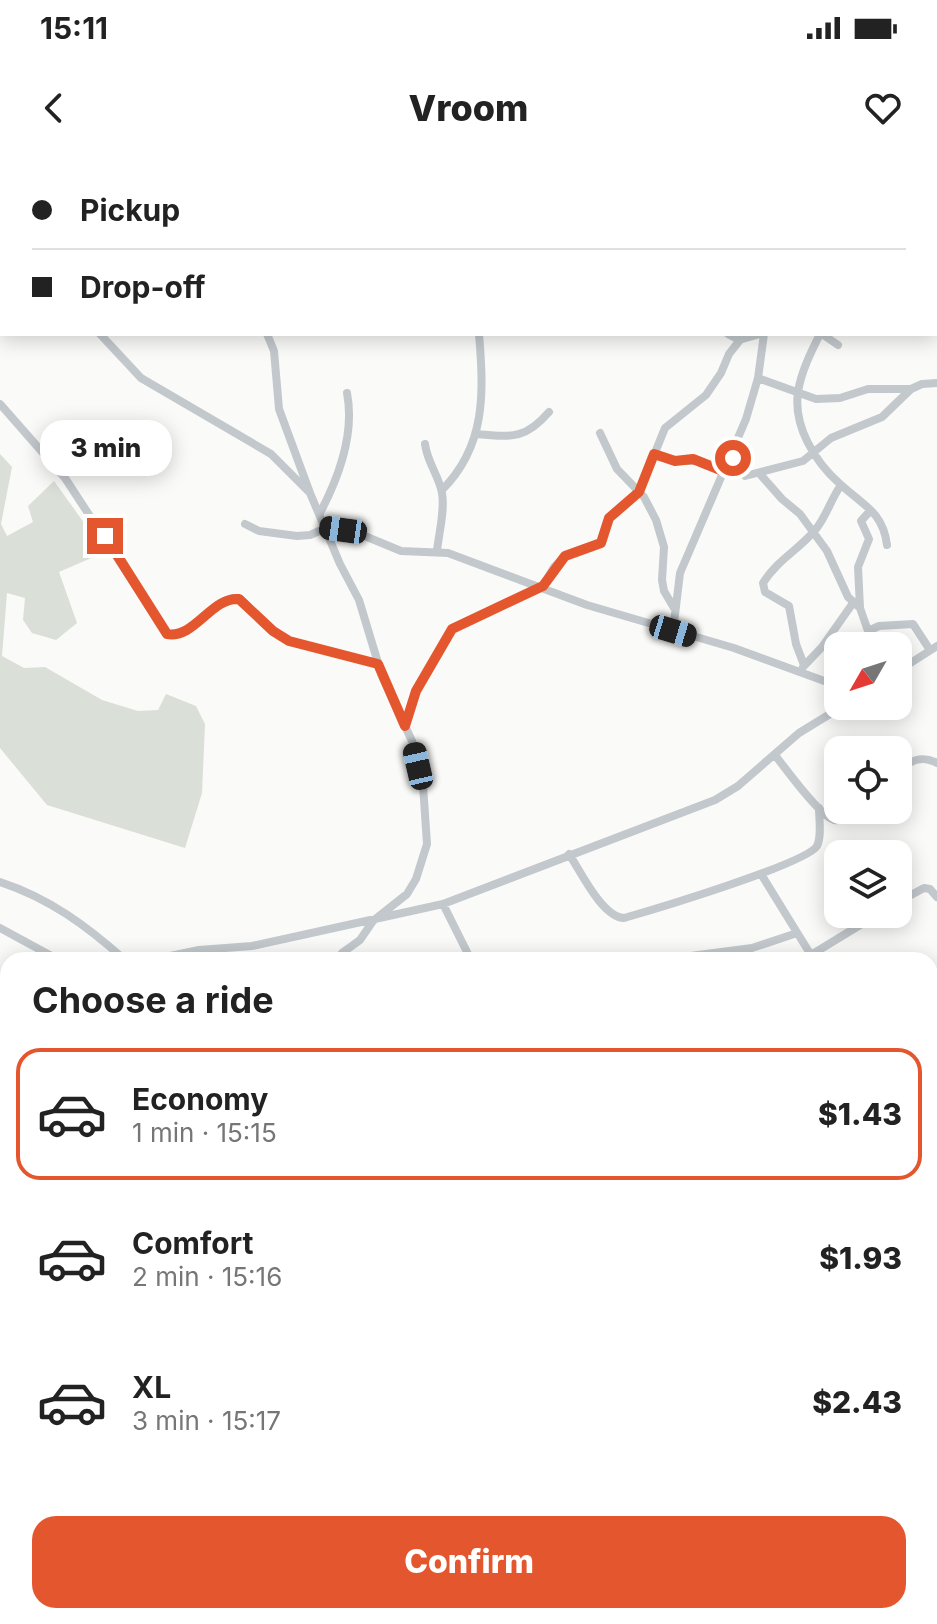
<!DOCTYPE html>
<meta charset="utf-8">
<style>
body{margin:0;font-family:Inter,sans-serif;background:#f2f2f2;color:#222;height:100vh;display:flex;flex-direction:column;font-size:30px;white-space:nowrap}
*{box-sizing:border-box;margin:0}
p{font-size:26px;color:#767676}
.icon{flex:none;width:44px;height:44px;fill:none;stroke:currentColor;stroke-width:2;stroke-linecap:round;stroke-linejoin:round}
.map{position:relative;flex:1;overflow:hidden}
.details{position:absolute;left:0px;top:792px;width:938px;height:672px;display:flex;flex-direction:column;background:#fff;border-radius:24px 24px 0 0;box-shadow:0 4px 20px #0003}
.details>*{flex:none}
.hud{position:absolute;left:0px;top:0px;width:938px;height:176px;box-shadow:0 4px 20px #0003;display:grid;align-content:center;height:176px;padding:0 32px;background:#fff}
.needle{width:52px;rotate:231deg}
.controls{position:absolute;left:824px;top:472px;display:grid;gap:16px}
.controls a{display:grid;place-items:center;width:88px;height:88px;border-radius:16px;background:#fff;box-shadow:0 4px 20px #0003;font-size:40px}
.end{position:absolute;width:36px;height:36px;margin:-18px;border:10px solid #e4572e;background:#fff;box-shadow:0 0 0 4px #fff}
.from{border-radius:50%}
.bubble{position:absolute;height:56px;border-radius:24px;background:#fff;box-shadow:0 4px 20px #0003;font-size:26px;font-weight:800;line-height:56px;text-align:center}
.car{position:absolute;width:24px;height:48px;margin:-24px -12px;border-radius:10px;box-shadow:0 0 6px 2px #0007;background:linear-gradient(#222 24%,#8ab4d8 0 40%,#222 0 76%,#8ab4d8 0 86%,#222 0)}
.hud b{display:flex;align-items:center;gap:28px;height:76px;font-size:30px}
.hud b+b{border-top:2px solid #e0e0e0}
.hud i{width:20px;height:20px;background:#222}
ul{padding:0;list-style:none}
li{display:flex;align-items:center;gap:24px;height:132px;margin:0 16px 12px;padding:0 16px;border:4px solid transparent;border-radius:24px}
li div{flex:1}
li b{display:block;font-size:30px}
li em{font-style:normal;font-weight:800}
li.active{border-color:#e4572e}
li>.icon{width:72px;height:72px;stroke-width:1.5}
h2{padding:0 32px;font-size:36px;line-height:96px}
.cta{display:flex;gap:16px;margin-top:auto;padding:16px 32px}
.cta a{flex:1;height:92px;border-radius:24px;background:#e4572e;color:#fff;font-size:32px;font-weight:800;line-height:92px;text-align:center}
.status{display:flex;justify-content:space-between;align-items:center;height:56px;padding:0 40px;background:#fff;direction:ltr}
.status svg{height:22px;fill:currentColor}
header{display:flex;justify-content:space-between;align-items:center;height:104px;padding:0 32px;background:#fff;font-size:36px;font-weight:800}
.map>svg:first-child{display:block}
</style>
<div class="status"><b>15:11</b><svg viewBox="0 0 49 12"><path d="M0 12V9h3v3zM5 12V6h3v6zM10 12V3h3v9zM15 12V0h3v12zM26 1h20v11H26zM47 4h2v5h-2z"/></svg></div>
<header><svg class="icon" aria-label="back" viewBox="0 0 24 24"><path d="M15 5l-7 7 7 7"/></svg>Vroom<svg class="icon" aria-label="heart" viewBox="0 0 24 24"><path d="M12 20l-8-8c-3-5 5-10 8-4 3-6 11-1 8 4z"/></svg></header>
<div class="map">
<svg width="937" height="1464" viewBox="0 0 937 1464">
<rect width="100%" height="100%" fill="#fafaf8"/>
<!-- built -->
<path fill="#e8e9e9" d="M543,0H803L802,2Z
M122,1456H183L181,1464H98V1461Z"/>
<!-- green -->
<path fill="#dadfd7" d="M0,294L12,307L1,364L7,376L33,362L28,346L54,321L105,392L59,412L77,463L56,480L32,473L23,460L25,438L7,433L2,496L24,508L45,507L102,540L138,551L158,550L166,534L196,546L205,564L202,633L185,688L47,645L0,588Z"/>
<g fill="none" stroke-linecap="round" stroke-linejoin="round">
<!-- river -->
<path stroke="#bbc7cb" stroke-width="11" d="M0,821L8,829
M930,1308L937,1311"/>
<!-- minor -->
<path stroke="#c3c8cc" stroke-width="8" d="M196,0V2
M557,0L559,2
M810,2V0
M936,42H937
M0,58L2,61
M100,174L141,218L271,294L308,331
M267,174L274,191L279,249L310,333L340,404L359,440L382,516L412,581L423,625L427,684L416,719L407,734L373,761L360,780L342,793L337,800
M728,174L739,180L760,174
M820,174C811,192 801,212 798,232C793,266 815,302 840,324C863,345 883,352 887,385
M822,174L838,185
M758,218L816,239L840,238L868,229H910
M0,244L65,318L167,474C193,479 210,441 234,438L243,442L273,471L289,481L378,504
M600,273L617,309L644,337L656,360L664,387L662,420L664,431L674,448
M476,274C511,277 525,280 549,252
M425,284C427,302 439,316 442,333C445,351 439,372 437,391
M654,294L675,301H699L723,311
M731,295L745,316L803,301L831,278L882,257L911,229L922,224L937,223
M759,313L782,339L800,354L827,391L848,437L860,448L868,471L879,466L913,464L930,490
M442,330C486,286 484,233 479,174
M320,353C339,317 355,274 347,233
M245,364L259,371L297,376L310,375L326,368L343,370L360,374L401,391L448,393L587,445L734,488L838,526
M860,448L858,407L869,379L861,361L870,351
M673,471L680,413L746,259L758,218L764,174
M804,505L796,484L789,446L765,432L763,423C778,399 800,389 816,369C827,355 831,339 841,325
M803,507L822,487L853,443
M898,511L937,486
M406,565L416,531L452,469L543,426L554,407L565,396L601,383L609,358L639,332L665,268L706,235L721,213L729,194L740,180
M775,595C785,608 820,656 834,660C843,662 856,653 864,650
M898,614C908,600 922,595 937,603
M569,694C581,712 602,757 624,758C652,750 806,704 817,686C822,676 819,659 819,648
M761,714L814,800
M0,722C49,738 87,766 125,800
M898,742L924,728L930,729L937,737
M443,744L471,800
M0,768L59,800
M811,795L878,754
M683,797L752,788L797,773
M151,800L199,790L252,786L443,744L715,640L738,626L799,573L843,546
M930,819H937
M0,938L8,947
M930,969L937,971
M930,1044L937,1046
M0,1305L8,1300
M0,1352L8,1357
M930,1386L937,1388
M320,1456L324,1464
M393,1456L407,1464
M630,1456L649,1464
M903,1456L918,1464
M185,1464L187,1456
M489,1464L493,1456
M552,1464L556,1456
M622,1464L628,1456
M693,1464L697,1456"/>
</g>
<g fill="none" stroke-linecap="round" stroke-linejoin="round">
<!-- route -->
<path stroke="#e4572e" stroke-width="10" d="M105,376L167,474C195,479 211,437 239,439L273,471L289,481L378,504L405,566L416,531L452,469L543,426L565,396L601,383L609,358L639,332L654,294L675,301L693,299L723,311L731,295L733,298"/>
</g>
</svg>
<div class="controls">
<a><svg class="needle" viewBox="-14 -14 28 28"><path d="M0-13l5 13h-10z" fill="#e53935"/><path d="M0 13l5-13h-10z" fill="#767676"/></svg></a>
<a><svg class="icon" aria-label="locate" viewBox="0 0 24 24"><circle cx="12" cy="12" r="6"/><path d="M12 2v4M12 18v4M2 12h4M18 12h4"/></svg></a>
<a><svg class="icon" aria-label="layers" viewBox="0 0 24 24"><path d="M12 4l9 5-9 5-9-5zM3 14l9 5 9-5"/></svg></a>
</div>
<i class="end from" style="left:733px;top:298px"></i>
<i class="end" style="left:105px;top:376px"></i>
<div class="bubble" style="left:40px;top:260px;width:132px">3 min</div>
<i class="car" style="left:343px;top:370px;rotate:278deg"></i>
<i class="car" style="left:673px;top:471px;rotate:107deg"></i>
<i class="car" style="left:418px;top:606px;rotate:347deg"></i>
<div class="hud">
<b><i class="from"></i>Pickup</b>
<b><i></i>Drop-off</b>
</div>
<section class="details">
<h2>Choose a ride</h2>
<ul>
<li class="active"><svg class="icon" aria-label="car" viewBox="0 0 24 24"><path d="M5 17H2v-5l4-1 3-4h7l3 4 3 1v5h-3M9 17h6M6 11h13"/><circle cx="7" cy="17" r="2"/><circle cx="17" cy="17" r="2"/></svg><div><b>Economy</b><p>1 min · 15:15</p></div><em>$1.43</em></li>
<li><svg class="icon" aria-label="car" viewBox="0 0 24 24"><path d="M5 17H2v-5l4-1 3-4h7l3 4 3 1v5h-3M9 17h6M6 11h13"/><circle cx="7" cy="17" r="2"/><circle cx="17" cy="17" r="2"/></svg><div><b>Comfort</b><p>2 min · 15:16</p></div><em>$1.93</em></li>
<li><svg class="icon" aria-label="car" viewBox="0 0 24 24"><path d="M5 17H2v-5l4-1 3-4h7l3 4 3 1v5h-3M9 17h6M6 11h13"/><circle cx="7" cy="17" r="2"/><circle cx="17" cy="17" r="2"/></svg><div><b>XL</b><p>3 min · 15:17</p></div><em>$2.43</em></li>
</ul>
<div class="cta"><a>Confirm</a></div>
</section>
</div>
